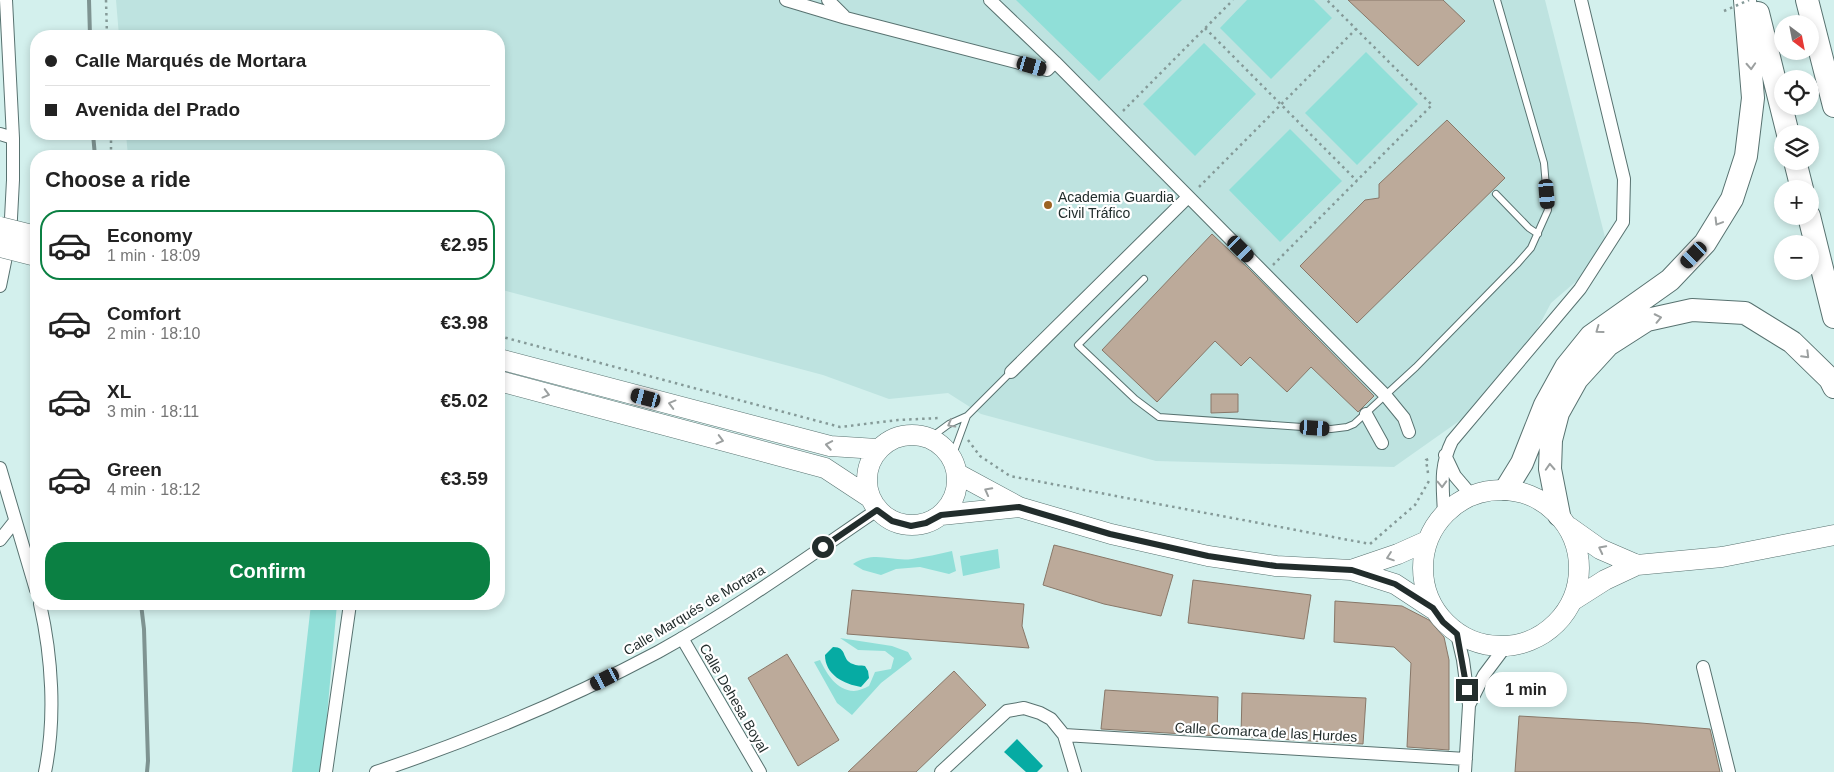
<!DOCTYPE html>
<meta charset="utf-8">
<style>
body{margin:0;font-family:Arial,sans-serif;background:#f2f2f2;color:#222;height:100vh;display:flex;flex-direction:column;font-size:19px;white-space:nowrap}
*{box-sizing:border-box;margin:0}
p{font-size:16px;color:#767676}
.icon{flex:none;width:28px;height:28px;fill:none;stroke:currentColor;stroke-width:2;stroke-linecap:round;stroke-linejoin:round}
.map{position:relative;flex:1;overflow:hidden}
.details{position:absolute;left:30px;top:150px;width:475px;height:460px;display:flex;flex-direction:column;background:#fff;border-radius:20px;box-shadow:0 2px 8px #0003}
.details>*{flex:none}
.guide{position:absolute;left:30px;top:30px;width:475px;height:110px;border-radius:20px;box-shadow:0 2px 8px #0003;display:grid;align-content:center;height:110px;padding:0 15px;background:#fff}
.needle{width:32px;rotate:148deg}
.controls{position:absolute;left:1774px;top:15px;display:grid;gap:10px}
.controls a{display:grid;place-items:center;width:45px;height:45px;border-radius:50%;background:#fff;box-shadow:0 2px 8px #0003;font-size:25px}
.end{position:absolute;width:22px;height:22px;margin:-11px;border:6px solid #222d2c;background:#fff;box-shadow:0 0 0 2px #fff}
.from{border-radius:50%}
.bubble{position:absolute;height:35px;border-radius:18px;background:#fff;box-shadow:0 2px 8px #0003;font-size:16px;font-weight:600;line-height:35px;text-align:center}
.car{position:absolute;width:15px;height:30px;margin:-15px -8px;border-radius:6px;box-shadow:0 0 4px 1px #0007;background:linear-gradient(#222 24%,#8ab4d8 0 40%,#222 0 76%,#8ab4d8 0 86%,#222 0)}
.guide b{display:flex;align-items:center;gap:18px;height:48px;font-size:19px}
.guide b+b{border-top:1px solid #e0e0e0}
.guide i{width:12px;height:12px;background:#222}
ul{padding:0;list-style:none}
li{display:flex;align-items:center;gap:15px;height:70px;margin:0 10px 8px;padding:0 5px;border:2px solid transparent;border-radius:20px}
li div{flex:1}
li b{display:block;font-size:19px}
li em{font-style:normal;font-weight:600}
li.current{border-color:#0b8043}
li>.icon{width:45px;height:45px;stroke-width:1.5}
h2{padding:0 15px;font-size:22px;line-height:60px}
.button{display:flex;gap:10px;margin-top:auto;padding:10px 15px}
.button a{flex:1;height:58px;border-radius:20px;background:#0b8043;color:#fff;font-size:20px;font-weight:600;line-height:58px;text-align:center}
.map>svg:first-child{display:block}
</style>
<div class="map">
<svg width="1834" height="772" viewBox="0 0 1834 772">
<rect width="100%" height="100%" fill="#d3f0ed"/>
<!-- built -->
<path fill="#bee3e0" d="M116,0H1545L1609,253L1551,303L1506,388L1394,467L1156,461L981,414L948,393L889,399L823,375L499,289V156H128L126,134H499V36H119Z"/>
<!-- green -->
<path fill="#90dfd8" d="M1016,0H1182L1099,81Z
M1247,0H1314L1332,18L1271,79L1220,28Z
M1204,43L1256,94L1195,156L1143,104Z
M1366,52L1418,104L1357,165L1305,113Z
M1290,129L1342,181L1280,242L1229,190Z
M998,549L1000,568L963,576L960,556Z
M952,551L956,571L949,574L920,567L896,569L881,575L863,570L853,564C875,550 891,562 912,559C925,557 939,554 952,551Z
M311,604H337L322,772H292Z
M840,638L892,646L908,652L912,659L881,683L852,715L837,703L814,662L820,660C827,674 836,690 854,691C858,691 865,688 869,686L875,672L891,669L894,658L885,651L858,650Z"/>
<!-- water -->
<path fill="#06aba3" d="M833,647C848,647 841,660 853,664C856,666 861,665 865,666L868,671L869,678L861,687C844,684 825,675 825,655Z
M1017,739L1043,766L1037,772H1026L1004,752Z"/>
<!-- building -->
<path fill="#bcaa9a" stroke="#887768" d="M1348,0H1443L1465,21L1418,66Z
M1447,120L1505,178L1357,323L1300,266L1365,200L1379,198V184Z
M1212,234L1249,269L1374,396L1358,412L1311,367L1287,392L1250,357L1241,366L1215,341L1157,402L1102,350Z
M1211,394H1238V412L1211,413Z
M1054,545L1173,575L1161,616L1104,604L1043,585Z
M1193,580L1311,595L1304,639L1188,623Z
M852,590L1024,604L1022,626L1029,648L847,634Z
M1335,601L1402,606L1429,620L1444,637L1449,660V750L1407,747L1411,663L1394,647L1334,642Z
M787,654L839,740L798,766L748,678Z
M954,671L986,705L916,772H848Z
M1105,690L1218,697L1217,736L1101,729Z
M1242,693L1366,698L1363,744L1241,737Z
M1519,716L1641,723L1710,729L1720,772H1515Z"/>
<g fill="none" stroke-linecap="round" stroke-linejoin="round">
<!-- lane casing -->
<g stroke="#587270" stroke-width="8">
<path id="lane" d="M1496,194L1529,228L1538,234
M1144,279L1078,345L1135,399L1159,417L1331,429L1347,427L1354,424L1416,367L1517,264L1531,248L1548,210L1544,163L1497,0
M967,416L1011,372
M930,438L949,424L967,416L952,457"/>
</g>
<!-- street casing -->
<g stroke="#587270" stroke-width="14">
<path id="street" d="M786,0L846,18L1047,70L1055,62
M828,0L844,16
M990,0L1055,62L1386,396L1404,418L1409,432
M0,134L13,138
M0,286L10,237L13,180V138L6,0
M1011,372L1188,197
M1366,414L1382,443
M1445,455L1455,476L1472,496
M0,468L36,590
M1444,515C1443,486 1439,468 1452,441L1580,289L1623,222L1624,179L1581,0
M0,540L15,521
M40,604C52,657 56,718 45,772
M1457,634L1463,660L1469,705L1465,772
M682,638L760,772
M1703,667L1729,772
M1469,705L1484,675L1505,647
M1064,735L1466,759
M326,772L350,604
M376,772C474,739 566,701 658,652C734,610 805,559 877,510
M941,772L1007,711L1024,708L1040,713L1051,719L1064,735L1075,772"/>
</g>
<!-- primary casing -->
<g stroke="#587270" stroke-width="21">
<path id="primary" d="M499,359L830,446L877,449
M499,381L825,468L869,497
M867 480a45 45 0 1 1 90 0a45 45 0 1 1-90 0Z
M958,474L1019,507L1111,534L1208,556L1276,566L1351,570L1395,584L1433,609
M1423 568a78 78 0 1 1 156 0a78 78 0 1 1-156 0Z
M941,515L1019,507
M1569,527L1600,549L1637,565
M1351,570L1398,554L1427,541
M1572,601L1605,580L1637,565L1722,557L1834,535"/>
</g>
<!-- highway casing -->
<g stroke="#587270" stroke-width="24">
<path id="highway" d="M1807,0L1834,106
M1758,13L1788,134
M1795,161L1802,189
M1809,216L1834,317
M1506,489L1522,463L1545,405L1566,367L1591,336L1670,280L1705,243L1732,199L1746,156L1753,98L1745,0
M1559,515L1550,469L1551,440L1558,413L1577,379L1608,345L1647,320L1692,310L1745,313L1792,342L1830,379L1834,387"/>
</g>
<!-- path -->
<path stroke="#859a98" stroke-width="2.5" stroke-dasharray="2.5 4" stroke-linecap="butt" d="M106,0L107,36
M1205,28L1357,181
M1123,111L1233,0
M111,134V156
M1199,187L1356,29
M1273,265L1432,105L1327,0
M499,336L840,427L898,420L939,418
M968,440L980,456L1010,476L1370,544L1415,505L1429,481
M1428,473L1426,460L1432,458"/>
<!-- lane -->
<use href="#lane" stroke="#fff" stroke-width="6"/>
<!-- street -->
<use href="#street" stroke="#fff" stroke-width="12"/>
<!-- primary -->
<use href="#primary" stroke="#fff" stroke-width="20"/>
<!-- highway -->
<use href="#highway" stroke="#fff" stroke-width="22"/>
<!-- rail -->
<path stroke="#7e9391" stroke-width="4" d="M89,0L90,36
M93,134L95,156
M141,604L144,629L148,761L147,772"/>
<!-- primary-bridge casing -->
<g stroke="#587270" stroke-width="21" stroke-linecap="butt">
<path id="primary-bridge" d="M0,227L36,236
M0,247L36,256"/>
</g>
<!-- path-bridge -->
<path stroke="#859a98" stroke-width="2.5" stroke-dasharray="2.5 4" stroke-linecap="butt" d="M1724,11L1749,0"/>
<!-- primary-bridge -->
<use href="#primary-bridge" stroke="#fff" stroke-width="20"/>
</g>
<!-- one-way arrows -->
<defs><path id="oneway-chevron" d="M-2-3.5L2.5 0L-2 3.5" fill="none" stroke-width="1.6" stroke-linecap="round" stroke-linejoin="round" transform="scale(1.25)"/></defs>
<g stroke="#9ca0a0">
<use href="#oneway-chevron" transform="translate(1751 66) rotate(87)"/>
<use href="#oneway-chevron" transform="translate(1718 222) rotate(121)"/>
<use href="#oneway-chevron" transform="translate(1658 318) rotate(-12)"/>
<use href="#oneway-chevron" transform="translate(1599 330) rotate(144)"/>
<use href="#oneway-chevron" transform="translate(1806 355) rotate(45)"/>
<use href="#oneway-chevron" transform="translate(546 394) rotate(15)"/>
<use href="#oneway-chevron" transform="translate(672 404) rotate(-165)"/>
<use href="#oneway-chevron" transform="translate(951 424) rotate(151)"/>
<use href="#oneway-chevron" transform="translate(720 440) rotate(15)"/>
<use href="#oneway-chevron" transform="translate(829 445) rotate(-170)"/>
<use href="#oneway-chevron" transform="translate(1550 467) rotate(-93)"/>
<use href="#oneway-chevron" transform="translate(1442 484) rotate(88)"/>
<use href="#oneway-chevron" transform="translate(988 491) rotate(-152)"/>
<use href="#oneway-chevron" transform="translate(1602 549) rotate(-153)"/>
<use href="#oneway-chevron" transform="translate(1390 557) rotate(161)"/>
</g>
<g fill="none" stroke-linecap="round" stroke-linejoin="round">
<!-- route -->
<path stroke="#222d2c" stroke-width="6" d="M823,547L877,510L892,521L911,526L926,523L941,515L1019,507L1110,534L1208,556L1276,566L1352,570L1395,584L1433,608L1443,622L1457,634L1467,690"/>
</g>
<!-- markers -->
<circle fill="#9c6222" stroke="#fff" stroke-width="2" cx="1048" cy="205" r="5"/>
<g text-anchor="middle" stroke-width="4.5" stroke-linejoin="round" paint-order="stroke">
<!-- poi labels -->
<g font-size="14" fill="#222d2c" stroke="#fff" text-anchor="start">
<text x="1058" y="202">Academia Guardia<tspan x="1058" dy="16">Civil Tráfico</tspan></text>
</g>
<!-- street labels -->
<g font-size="14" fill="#222d2c" stroke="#fff">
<text transform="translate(694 610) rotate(-31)" y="5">Calle Marqués de Mortara</text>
<text transform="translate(734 698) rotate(60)" y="5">Calle Dehesa Boyal</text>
<text transform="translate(1266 732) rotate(3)" y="5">Calle Comarca de las Hurdes</text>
</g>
</g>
</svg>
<div class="controls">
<a><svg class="needle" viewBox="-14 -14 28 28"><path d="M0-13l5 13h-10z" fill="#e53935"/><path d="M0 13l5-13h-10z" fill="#767676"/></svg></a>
<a><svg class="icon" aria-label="locate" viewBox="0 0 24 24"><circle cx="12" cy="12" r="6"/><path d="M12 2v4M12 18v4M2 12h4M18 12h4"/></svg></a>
<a><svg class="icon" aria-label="layers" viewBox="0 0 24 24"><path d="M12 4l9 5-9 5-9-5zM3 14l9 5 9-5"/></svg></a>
<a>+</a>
<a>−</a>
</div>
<i class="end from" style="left:823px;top:547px"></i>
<i class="end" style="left:1467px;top:690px"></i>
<div class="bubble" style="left:1485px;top:672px;width:82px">1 min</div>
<i class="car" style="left:1032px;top:66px;rotate:106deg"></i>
<i class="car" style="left:1547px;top:194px;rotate:175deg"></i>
<i class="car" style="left:1241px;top:249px;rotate:135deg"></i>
<i class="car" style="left:1694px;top:255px;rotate:224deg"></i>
<i class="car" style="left:646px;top:398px;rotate:285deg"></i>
<i class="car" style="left:1315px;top:428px;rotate:94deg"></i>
<i class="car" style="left:605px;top:679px;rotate:243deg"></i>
<div class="guide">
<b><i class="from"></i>Calle Marqués de Mortara</b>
<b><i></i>Avenida del Prado</b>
</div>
<section class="details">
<h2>Choose a ride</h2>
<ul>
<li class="current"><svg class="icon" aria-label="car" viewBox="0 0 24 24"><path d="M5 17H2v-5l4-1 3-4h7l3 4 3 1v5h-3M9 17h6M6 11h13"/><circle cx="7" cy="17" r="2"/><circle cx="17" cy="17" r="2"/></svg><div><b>Economy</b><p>1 min · 18:09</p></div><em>€2.95</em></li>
<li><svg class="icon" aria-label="car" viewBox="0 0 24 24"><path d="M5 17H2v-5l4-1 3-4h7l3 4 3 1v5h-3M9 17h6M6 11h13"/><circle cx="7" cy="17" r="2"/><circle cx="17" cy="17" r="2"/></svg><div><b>Comfort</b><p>2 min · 18:10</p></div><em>€3.98</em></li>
<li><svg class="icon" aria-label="car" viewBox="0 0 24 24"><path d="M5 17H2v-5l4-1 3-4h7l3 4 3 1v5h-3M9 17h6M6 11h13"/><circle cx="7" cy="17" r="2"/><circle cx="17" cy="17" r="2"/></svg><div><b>XL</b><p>3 min · 18:11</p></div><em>€5.02</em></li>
<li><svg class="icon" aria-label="car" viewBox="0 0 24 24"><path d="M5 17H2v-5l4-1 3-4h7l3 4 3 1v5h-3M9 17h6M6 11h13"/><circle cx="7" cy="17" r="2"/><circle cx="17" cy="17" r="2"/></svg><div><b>Green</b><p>4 min · 18:12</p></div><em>€3.59</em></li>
</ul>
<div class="button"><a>Confirm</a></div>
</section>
</div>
